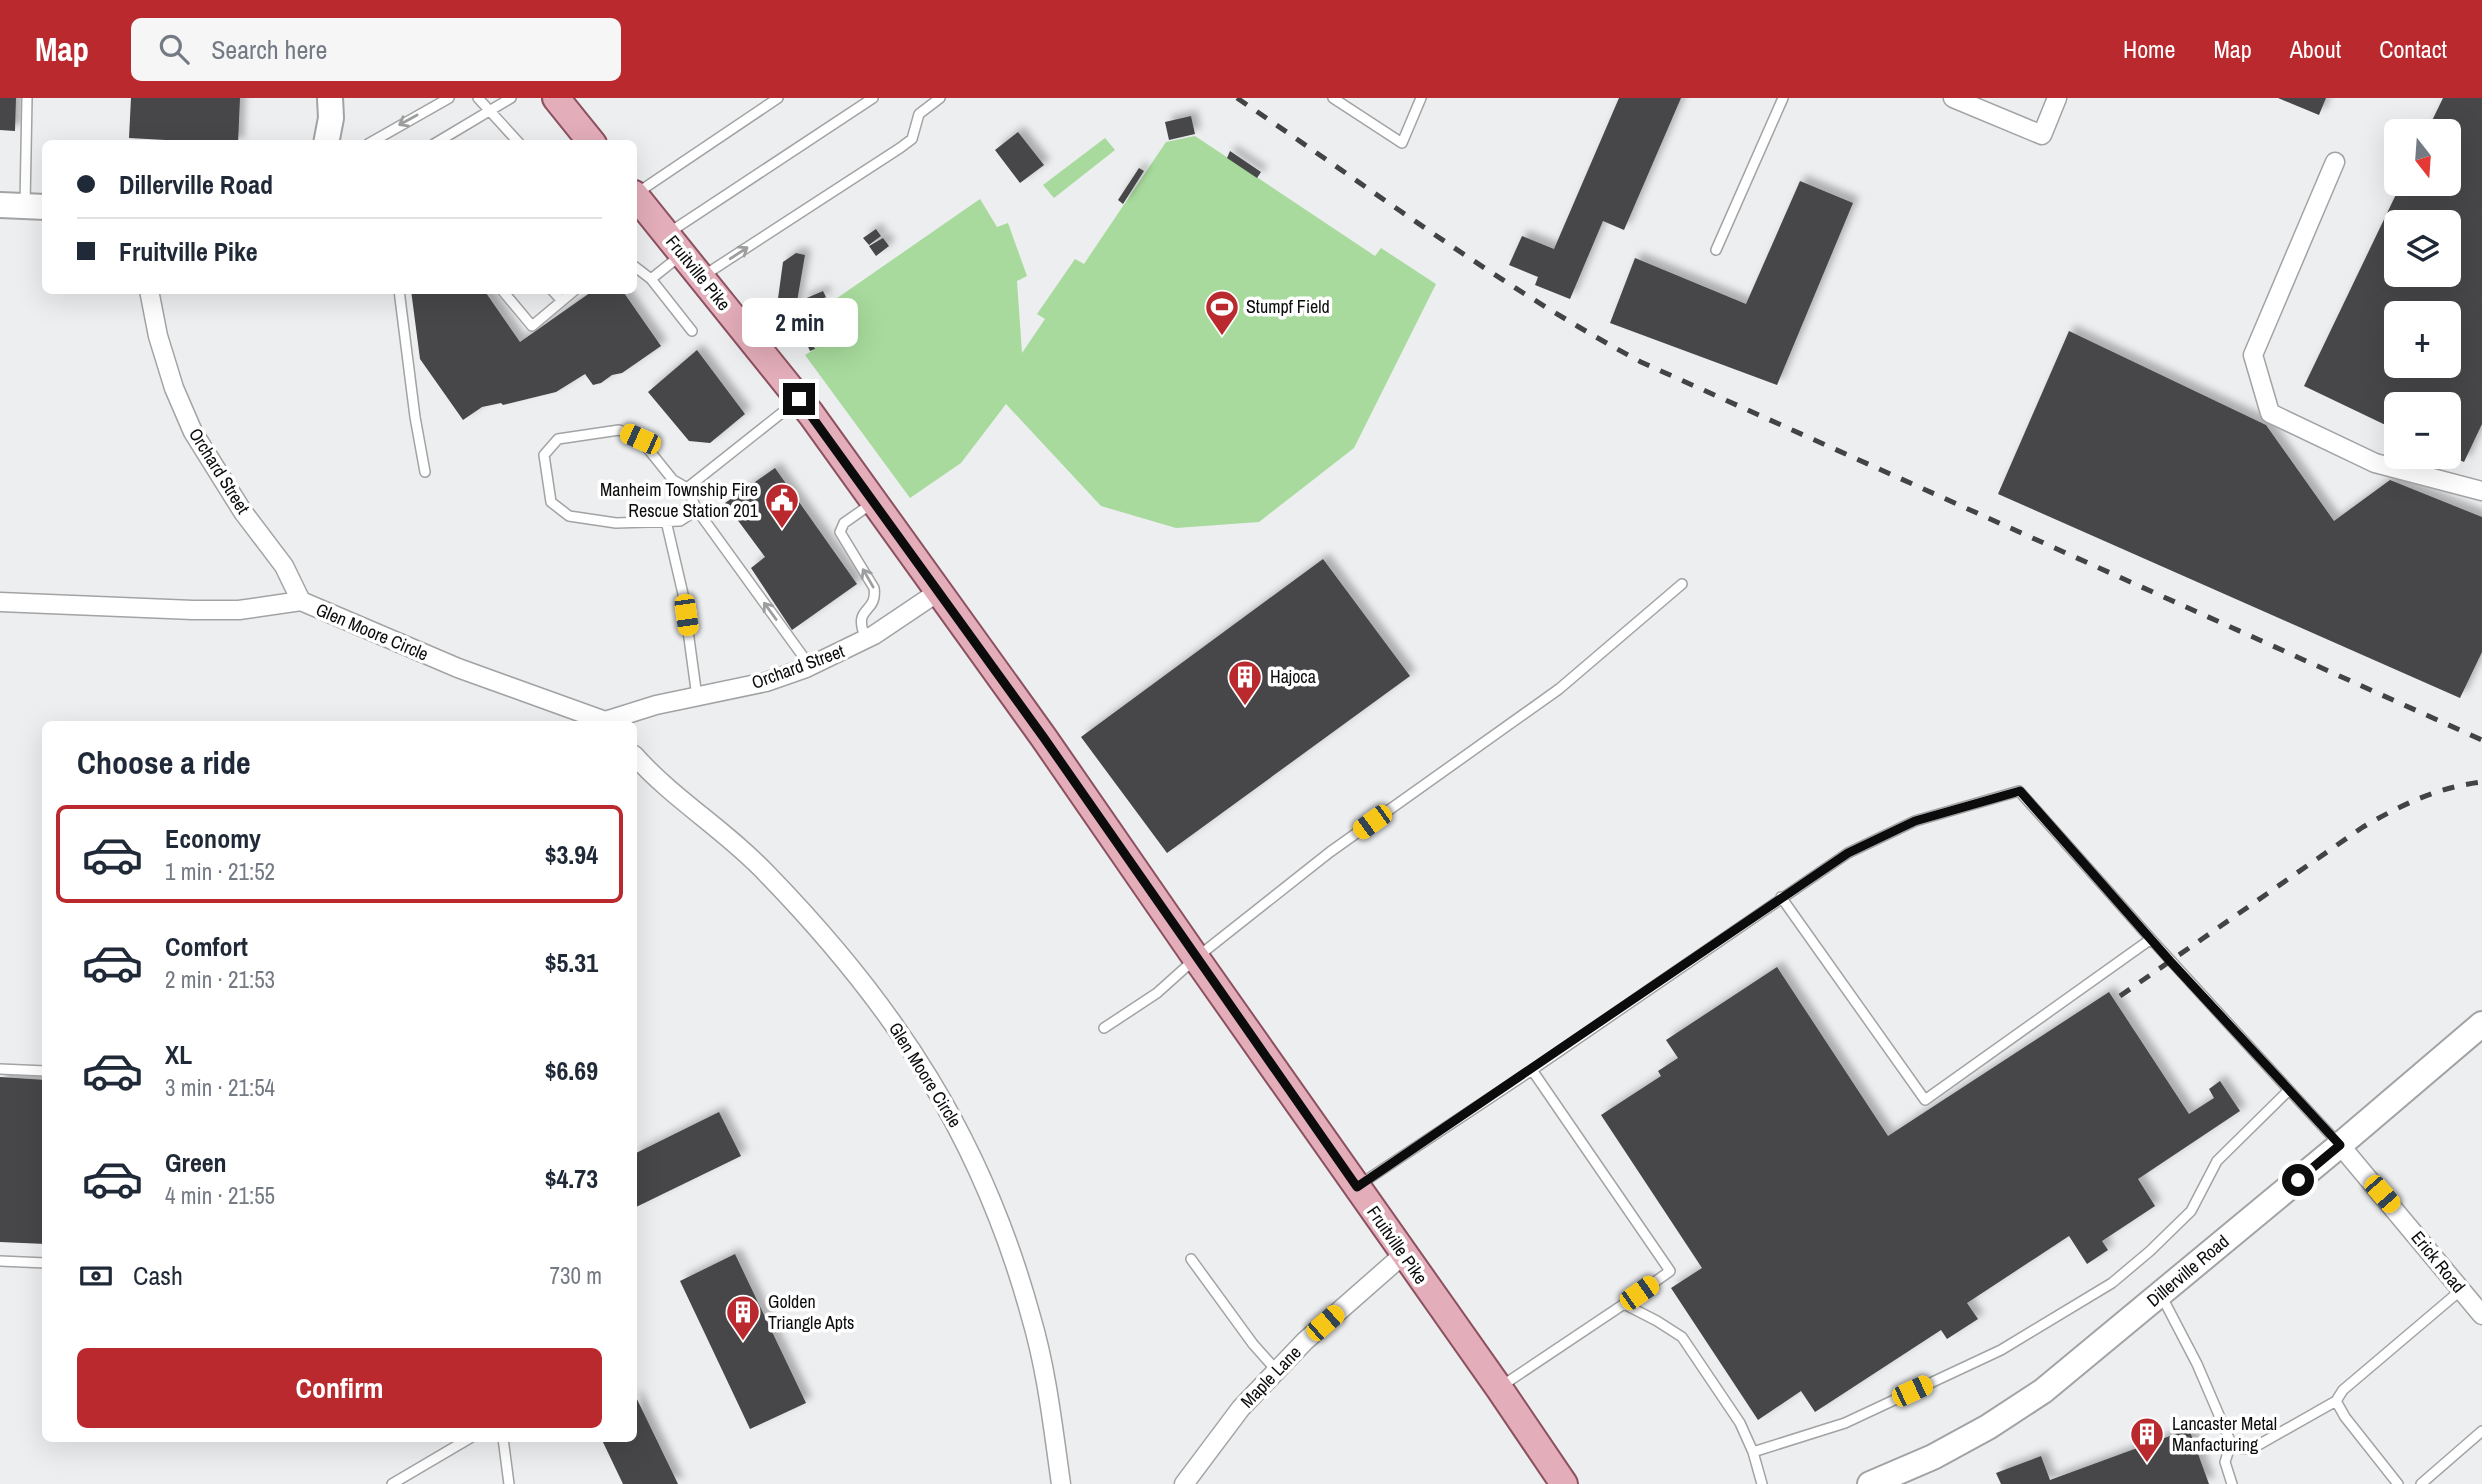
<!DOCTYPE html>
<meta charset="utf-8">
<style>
body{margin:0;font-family:"Archivo Narrow",sans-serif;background:#f6f6f7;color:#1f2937;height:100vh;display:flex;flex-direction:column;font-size:26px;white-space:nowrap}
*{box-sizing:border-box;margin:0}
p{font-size:23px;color:#747a83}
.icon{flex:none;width:38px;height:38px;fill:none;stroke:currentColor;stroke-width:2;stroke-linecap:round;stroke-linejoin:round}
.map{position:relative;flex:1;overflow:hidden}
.details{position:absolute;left:42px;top:623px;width:595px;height:721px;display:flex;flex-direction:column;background:#fff;border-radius:10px;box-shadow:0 7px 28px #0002}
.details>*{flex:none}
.top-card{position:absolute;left:42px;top:42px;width:595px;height:154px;border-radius:10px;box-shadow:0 7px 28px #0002;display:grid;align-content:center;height:154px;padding:0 35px;background:#fff}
.needle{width:46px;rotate:163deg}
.tools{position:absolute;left:2384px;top:21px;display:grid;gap:14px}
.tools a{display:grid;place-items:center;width:77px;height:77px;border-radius:10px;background:#fff;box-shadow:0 7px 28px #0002;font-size:35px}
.end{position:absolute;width:32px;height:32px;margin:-16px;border:9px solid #0c0c0d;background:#fff;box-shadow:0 0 0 4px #fff}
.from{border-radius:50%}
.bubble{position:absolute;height:49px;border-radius:10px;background:#fff;box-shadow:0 7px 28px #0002;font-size:23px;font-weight:800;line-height:49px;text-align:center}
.car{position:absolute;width:21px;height:42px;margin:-21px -10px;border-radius:9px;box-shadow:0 0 5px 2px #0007;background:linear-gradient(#f5c518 24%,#345 0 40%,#f5c518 0 76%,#345 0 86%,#f5c518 0)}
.top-card b{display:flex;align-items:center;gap:24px;height:66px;font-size:26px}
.top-card b+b{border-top:2px solid #e0e1e3}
.top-card i{width:18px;height:18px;background:#1f2937}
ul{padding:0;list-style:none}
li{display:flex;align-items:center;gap:21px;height:98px;margin:0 14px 10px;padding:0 21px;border:4px solid transparent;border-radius:10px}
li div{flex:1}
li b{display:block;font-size:26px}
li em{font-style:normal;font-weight:800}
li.on{border-color:#b9292e}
li>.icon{width:63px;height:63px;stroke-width:1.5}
h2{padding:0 35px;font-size:32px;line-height:84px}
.pay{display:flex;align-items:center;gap:18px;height:77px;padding:0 35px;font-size:26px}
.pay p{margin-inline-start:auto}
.primary-button{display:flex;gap:14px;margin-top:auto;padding:14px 35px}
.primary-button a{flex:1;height:80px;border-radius:10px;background:#b9292e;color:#fff;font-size:28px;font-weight:800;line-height:80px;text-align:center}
header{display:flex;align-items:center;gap:42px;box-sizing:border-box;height:98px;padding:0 35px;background:#b9292e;color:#fff}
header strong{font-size:33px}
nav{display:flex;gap:38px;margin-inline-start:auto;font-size:24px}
.search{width:490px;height:63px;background:#f6f6f7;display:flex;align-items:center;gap:18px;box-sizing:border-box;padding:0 24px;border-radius:10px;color:#747a83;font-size:26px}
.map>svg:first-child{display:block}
</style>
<header>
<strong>Map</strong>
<div class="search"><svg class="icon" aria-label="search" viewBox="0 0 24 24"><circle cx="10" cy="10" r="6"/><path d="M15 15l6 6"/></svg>Search here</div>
<nav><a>Home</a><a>Map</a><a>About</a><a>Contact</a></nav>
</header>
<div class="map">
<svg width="2482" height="1386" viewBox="0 0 2482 1386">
<defs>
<filter id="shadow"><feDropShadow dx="6" dy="-6" stdDeviation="3.5" flood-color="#0004"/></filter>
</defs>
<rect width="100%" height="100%" fill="#edeef0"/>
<!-- green -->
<path fill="#a7da9c" d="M1195,38L1375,158L1381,150L1436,186L1354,350L1259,424L1176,430L1101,408L1006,306L961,365L910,400L805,257L815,251L805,229V209L826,199L830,205L980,101L997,129L1008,125L1027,178L1017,183L1022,255L1045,221L1037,216L1075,161L1084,166L1166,44Z
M1105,40L1115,52L1054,100L1043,87Z"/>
<!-- building -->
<path fill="#464748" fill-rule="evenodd" filter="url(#shadow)" d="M0,0H16L15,33L0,32Z
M131,0H240L238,46L129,40Z
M1619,0H1681L1624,132L1603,123L1570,201L1535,187L1538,179L1509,167L1522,138L1554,151Z
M2278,0H2326L2319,17Z
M2443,0H2482V326L2464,364L2448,357V306H2396V332L2304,288L2401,86H2448V33H2427ZM2396,124H2448V177H2396ZM2396,215H2448V268H2396Z
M1191,18L1195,36L1169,42L1165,24Z
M1018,34L1044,67L1020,85L995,52Z
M1230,53L1261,74L1257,80L1227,60Z
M1139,70L1144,73L1123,106L1118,102Z
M1800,83L1853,105L1777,287L1610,225L1635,160L1746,206Z
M876,131L881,138L869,147L863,140Z
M883,140L889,148L876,158L869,148Z
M796,155L805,157L794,221L785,220L777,208L783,164Z
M411,192H484L520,244L594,192H622L661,248L622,275L612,277L601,285L593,287L585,276L556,294L503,307L501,305L482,309L463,322L420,261Z
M823,193L826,199L805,209L802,202Z
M805,229L815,251L810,253L800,232Z
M2069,233L2266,327L2334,423L2390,382L2482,419V554L2460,600L1998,396Z
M697,252L745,316L710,345L689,343L648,294Z
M775,370L857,486L792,532L751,470L765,459L725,405Z
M1323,461L1410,578L1167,755L1081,639Z
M1777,869L1888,1038L2109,894L2189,1016L2214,1000L2209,991L2220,983L2240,1013L2138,1081L2155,1108L2102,1143L2108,1152L2087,1166L2069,1138L1967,1205L1978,1221L1947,1241L1941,1232L1815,1314L1801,1293L1758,1322L1671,1190L1702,1170L1601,1017L1661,978L1658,973L1678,960L1666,942Z
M0,979L46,982V1146L0,1144Z
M719,1014L741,1058L634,1110V1056Z
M735,1156L806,1305L750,1331L680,1183Z
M634,1295L678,1386H623L601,1340H634Z
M2189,1331L2209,1386H2001L1996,1375L2041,1358L2050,1382Z"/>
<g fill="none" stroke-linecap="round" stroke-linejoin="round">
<!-- service casing -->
<g stroke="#a2a3a4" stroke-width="12">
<path id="service" d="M478,0L520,46
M1333,0L1402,45L1421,0
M368,46L449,0
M434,46L511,0
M637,95L778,0
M25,107L27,0
M670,134L873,0
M1716,152L1783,0
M634,168L651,181L692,233
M703,178L900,50L912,41L919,16L940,0
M651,181L681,157
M399,192L415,319L425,374
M502,192L532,228L575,192
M552,192L562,203
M687,390L697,412L680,423L616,425L569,418L551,404L544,357L558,341L619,332L640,341L673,382L687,390L798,302
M697,412L810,568
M666,423L683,496L697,599
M866,541C851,507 878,517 874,490L840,434L844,425L871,406
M2151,841L2289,992
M1104,930L1157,895L1196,860L1330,754L1559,591L1682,486
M0,971L46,973
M1532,972L1848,755L1915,723L2019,693L2151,841L1925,1002L1781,799
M1359,1087L1532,972L1670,1173L1624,1206
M1191,1161L1253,1246L1277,1273
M0,1163L46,1165
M2161,1197L2197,1266L2231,1345L2242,1351L2253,1350L2336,1303
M1500,1289L1624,1206L1657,1223L1682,1239L1740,1325L1753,1354
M503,1340L509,1386
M2231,1345L2225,1364L2232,1386
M392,1386L470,1340
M1762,1386L1753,1354L1845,1325L2001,1252L2112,1185L2150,1153L2191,1113L2217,1063L2289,992L2339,1046
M2398,1386L2345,1319L2336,1303L2343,1292L2461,1192
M2421,1386L2482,1333"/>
</g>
<!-- minor casing -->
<g stroke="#a2a3a4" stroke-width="21">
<path id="minor" d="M1953,0L2042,37L2057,0
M2335,64L2253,257L2270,315L2375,365L2482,393
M149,192L158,238L174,290L193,334L243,414L284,468L301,503
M0,504L193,512H239L301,503L458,570L605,623L608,626
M605,623L656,607L766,584L806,570L874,537L938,494
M634,657C674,702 727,733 768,777C896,909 982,1040 1031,1219C1047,1273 1053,1330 1061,1386
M2340,1047L2482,1217
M1184,1386L1241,1310L1305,1243L1404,1156"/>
</g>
<!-- secondary casing -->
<g stroke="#a2a3a4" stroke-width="28">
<path id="secondary" d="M326,46L331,20L330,0
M0,107L46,109
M1870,1386L1933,1359L1988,1329L2043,1293L2340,1047L2482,926"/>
</g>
<!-- primary casing -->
<g stroke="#8c515f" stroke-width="30">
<path id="primary" d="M556,0L593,46
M634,96L811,316L1044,640L1196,860L1499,1290L1564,1386"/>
</g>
<!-- service -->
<use href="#service" stroke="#fff" stroke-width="9"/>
<!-- minor -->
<use href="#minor" stroke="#fff" stroke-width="18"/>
<!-- secondary -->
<use href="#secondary" stroke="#fff" stroke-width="24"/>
<!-- primary -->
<use href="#primary" stroke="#e3adb9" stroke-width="26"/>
<!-- rail -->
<path stroke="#434344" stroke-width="5" stroke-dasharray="12 12" stroke-linecap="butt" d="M1237,0C1370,90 1499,188 1641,264L2482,642
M2120,898L2363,729C2401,707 2438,689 2482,684"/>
</g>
<!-- one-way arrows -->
<defs><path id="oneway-shaft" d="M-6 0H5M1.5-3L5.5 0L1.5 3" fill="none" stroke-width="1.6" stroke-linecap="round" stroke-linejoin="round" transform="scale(1.75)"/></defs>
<g stroke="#9e9e9e">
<use href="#oneway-shaft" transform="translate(408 22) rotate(151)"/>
<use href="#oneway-shaft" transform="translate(739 155) rotate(-33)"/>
<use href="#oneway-shaft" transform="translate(868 480) rotate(-120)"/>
<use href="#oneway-shaft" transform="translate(770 513) rotate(-126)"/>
</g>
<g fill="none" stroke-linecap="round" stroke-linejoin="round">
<!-- route -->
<path stroke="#0c0c0d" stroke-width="9" d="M799,301L1044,640L1357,1089L1848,755L1915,723L2020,693L2170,863L2340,1047L2298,1082"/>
</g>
<!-- icons -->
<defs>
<g id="stadium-pin" transform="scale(1.75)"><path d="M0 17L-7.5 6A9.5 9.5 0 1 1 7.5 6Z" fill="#b9292e" stroke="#fff"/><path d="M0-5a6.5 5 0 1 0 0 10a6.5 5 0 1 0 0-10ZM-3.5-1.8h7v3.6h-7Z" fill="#fff"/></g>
<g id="civic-pin" transform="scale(1.75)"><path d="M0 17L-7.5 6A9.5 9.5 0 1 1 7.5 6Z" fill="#b9292e" stroke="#fff"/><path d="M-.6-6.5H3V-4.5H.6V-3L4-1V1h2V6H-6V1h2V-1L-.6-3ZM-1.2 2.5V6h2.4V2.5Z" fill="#fff"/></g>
<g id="building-pin" transform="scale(1.75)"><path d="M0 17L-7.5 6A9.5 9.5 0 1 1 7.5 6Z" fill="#b9292e" stroke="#fff"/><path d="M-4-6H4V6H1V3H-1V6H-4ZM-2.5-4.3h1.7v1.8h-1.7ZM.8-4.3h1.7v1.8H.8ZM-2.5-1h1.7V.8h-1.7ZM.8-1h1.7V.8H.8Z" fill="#fff"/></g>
</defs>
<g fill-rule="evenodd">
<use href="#stadium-pin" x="1222" y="209"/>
<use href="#civic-pin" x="782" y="402"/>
<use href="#building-pin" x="1245" y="579"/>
<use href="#building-pin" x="743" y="1214"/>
<use href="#building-pin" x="2147" y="1336"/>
</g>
<g text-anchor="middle" stroke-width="7" stroke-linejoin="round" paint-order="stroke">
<!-- street labels -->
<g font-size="18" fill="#0c0c0d" stroke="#fff">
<text transform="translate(698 175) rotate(51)" y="6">Fruitville Pike</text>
<text transform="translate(219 373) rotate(58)" y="6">Orchard Street</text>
<text transform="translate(372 534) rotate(23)" y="6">Glen Moore Circle</text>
<text transform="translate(798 569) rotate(-20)" y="6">Orchard Street</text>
<text transform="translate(925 977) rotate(58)" y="6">Glen Moore Circle</text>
<text transform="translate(1397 1147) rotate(55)" y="6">Fruitville Pike</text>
<text transform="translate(2438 1164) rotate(51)" y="6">Erick Road</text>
<text transform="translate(2188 1173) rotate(-40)" y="6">Dillerville Road</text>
<text transform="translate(1271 1279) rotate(-46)" y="6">Maple Lane</text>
</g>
<!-- poi labels -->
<g font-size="18" fill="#0c0c0d" stroke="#fff" text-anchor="start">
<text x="1246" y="215">Stumpf Field</text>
<text x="758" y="398" text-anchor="end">Manheim Township Fire<tspan x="758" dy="21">Rescue Station 201</tspan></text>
<text x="1270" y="585">Hajoca</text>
<text x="768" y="1210">Golden<tspan x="768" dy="21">Triangle Apts</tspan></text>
<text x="2172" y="1332">Lancaster Metal<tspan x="2172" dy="21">Manfacturing</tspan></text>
</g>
</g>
</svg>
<div class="tools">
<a><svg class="needle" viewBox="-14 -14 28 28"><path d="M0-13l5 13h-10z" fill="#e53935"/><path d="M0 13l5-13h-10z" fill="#747a83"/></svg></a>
<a><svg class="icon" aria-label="layers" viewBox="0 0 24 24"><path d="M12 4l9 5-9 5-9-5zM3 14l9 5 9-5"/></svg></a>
<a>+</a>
<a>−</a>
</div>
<i class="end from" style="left:2298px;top:1082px"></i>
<i class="end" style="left:799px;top:301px"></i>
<div class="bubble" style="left:742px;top:200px;width:116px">2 min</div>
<i class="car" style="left:640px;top:341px;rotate:294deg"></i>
<i class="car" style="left:686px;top:517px;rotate:172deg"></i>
<i class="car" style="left:1372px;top:724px;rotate:234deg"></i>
<i class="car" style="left:2382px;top:1096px;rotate:139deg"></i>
<i class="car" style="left:1639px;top:1195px;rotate:55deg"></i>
<i class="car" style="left:1325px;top:1225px;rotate:49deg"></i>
<i class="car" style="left:1912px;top:1293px;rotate:65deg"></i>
<div class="top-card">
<b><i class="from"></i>Dillerville Road</b>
<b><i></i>Fruitville Pike</b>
</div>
<section class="details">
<h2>Choose a ride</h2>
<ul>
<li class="on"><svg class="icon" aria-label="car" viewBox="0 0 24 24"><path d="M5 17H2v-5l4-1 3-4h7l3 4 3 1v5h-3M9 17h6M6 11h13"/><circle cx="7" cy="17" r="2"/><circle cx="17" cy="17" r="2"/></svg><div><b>Economy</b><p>1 min · 21:52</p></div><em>$3.94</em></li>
<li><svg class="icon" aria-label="car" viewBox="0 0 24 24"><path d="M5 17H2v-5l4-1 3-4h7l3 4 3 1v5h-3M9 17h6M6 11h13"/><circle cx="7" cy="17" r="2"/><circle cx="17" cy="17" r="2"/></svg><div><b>Comfort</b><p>2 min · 21:53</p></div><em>$5.31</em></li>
<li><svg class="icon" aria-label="car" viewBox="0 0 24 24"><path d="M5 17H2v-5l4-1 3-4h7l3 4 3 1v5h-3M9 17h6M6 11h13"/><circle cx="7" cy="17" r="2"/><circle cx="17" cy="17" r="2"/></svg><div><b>XL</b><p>3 min · 21:54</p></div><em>$6.69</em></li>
<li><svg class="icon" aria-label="car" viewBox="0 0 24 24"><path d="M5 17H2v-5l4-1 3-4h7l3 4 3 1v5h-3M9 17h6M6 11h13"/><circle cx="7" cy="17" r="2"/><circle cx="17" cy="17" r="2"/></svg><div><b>Green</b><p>4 min · 21:55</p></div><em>$4.73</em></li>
</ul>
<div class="pay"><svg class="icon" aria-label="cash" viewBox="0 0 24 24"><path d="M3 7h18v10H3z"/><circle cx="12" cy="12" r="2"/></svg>Cash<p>730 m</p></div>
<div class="primary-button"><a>Confirm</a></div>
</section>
</div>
